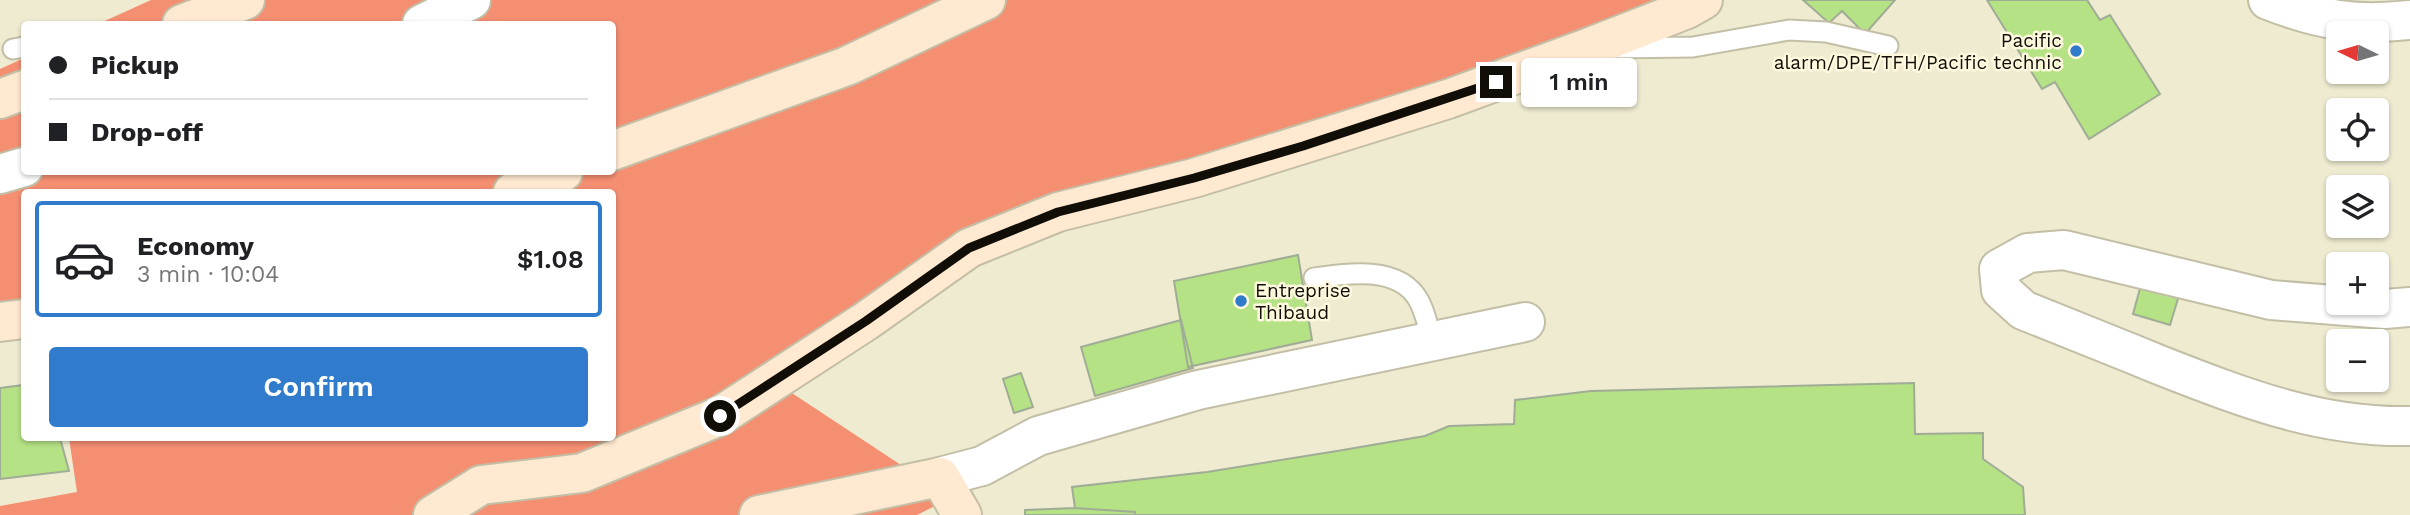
<!DOCTYPE html>
<meta charset="utf-8">
<style>
body{margin:0;font-family:"Work Sans",sans-serif;background:#f6f6f6;color:#202124;height:100vh;display:flex;flex-direction:column;font-size:26px;white-space:nowrap}
*{box-sizing:border-box;margin:0}
p{font-size:23px;color:#757577}
.icon{flex:none;width:38px;height:38px;fill:none;stroke:currentColor;stroke-width:2;stroke-linecap:round;stroke-linejoin:round}
.map{position:relative;flex:1;overflow:hidden}
.drawer{position:absolute;left:21px;top:189px;width:595px;height:252px;display:flex;flex-direction:column;background:#fff;border-radius:7px;box-shadow:0 2px 5px #0004}
.drawer>*{flex:none}
.top-card{position:absolute;left:21px;top:21px;width:595px;height:154px;border-radius:7px;box-shadow:0 2px 5px #0004;display:grid;align-content:center;height:154px;padding:0 28px;background:#fff}
.needle{width:46px;rotate:275deg}
.buttons{position:absolute;left:2326px;top:21px;display:grid;gap:14px}
.buttons a{display:grid;place-items:center;width:63px;height:63px;border-radius:7px;background:#fff;box-shadow:0 2px 5px #0004;font-size:35px}
.end{position:absolute;width:32px;height:32px;margin:-16px;border:9px solid #100e06;background:#fff;box-shadow:0 0 0 4px #fff}
.from{border-radius:50%}
.bubble{position:absolute;height:49px;border-radius:7px;background:#fff;box-shadow:0 2px 5px #0004;font-size:23px;font-weight:600;line-height:49px;text-align:center}
.top-card b{display:flex;align-items:center;gap:24px;height:66px;font-size:26px}
.top-card b+b{border-top:2px solid #e0e0e0}
.top-card i{width:18px;height:18px;background:#202124}
ul{padding:12px 0 0;list-style:none}
li{display:flex;align-items:center;gap:21px;height:116px;margin:0 14px 10px;padding:0 14px;border:4px solid transparent;border-radius:7px}
li div{flex:1}
li b{display:block;font-size:26px}
li em{font-style:normal;font-weight:600}
li.on{border-color:#307bcb}
li>.icon{width:63px;height:63px;stroke-width:1.5}
.primary-button{display:flex;gap:14px;margin-top:auto;padding:14px 28px}
.primary-button a{flex:1;height:80px;border-radius:7px;background:#307bcb;color:#fff;font-size:28px;font-weight:600;line-height:80px;text-align:center}
.map>svg:first-child{display:block}
</style>
<div class="map">
<svg width="2410" height="515" viewBox="0 0 2410 515">
<rect width="100%" height="100%" fill="#efebd1"/>
<!-- forest -->
<path fill="#f48f72" d="M151,0H1724L1703,17L1067,220L763,374L951,498L917,515H0V506L77,492L69,438H612V192H24V302L0,303V69L24,58V172H612V24H98Z"/>
<!-- building -->
<path fill="#b5e285" stroke="#a0ac95" stroke-width="2" d="M1803,0H1895L1865,34L1842,11L1829,23Z
M1987,0H2087L2100,20L2110,15L2160,94L2089,139L2055,82L2042,89Z
M1298,255L1312,340L1188,367L1174,281Z
M2142,281L2180,292L2170,325L2133,314Z
M1181,320L1193,368L1095,396L1081,347Z
M1021,373L1033,407L1014,413L1003,379Z
M1914,383L1915,434L1983,433V459L2023,487L2025,515H1135V512L1075,508L1072,487L1207,472L1337,451L1425,436L1449,426L1514,424L1515,400L1591,391Z
M24,385V438H60L69,471L0,479V388Z
M1075,508L1135,512V515H1025V510Z"/>
<g fill="none" stroke-linecap="round" stroke-linejoin="round">
<!-- lane casing -->
<g stroke="#c3bfa6" stroke-width="23">
<path id="lane" d="M1612,48L1693,47L1789,30L1826,32L1888,46
M13,49L24,47
M1314,278C1347,273 1400,265 1419,301C1426,314 1429,329 1432,343"/>
</g>
<!-- street casing -->
<g stroke="#c3bfa6" stroke-width="42">
<path id="street" d="M2268,0C2319,20 2355,26 2410,20
M422,24L471,0
M0,174L24,167
M2410,307L2385,309L2271,300L2064,250L2028,253L1999,269L2001,290L2023,310C2070,329 2116,347 2162,366C2244,398 2321,428 2410,426
M940,477L982,466L1038,436L1198,390L1525,322"/>
</g>
<!-- secondary casing -->
<g stroke="#c3bfa6" stroke-width="42">
<path id="secondary" d="M182,24L245,0
M0,99L24,90
M612,151L847,66L986,0
M513,192L563,172
M0,322L24,319
M433,515L481,485L582,473L720,416L866,321L969,248L1058,212L1194,178L1448,99L1590,47L1687,9L1703,0
M759,515L940,477L962,515"/>
</g>
<!-- lane -->
<use href="#lane" stroke="#fff" stroke-width="19"/>
<!-- street -->
<use href="#street" stroke="#fff" stroke-width="38"/>
<!-- secondary -->
<use href="#secondary" stroke="#ffe9d0" stroke-width="38"/>
</g>
<g fill="none" stroke-linecap="round" stroke-linejoin="round">
<!-- route -->
<path stroke="#100e06" stroke-width="9" d="M720,416L866,321L969,248L1058,212L1194,178L1303,146L1496,82"/>
</g>
<!-- markers -->
<g fill="#307bcb" stroke="#fdf8de" stroke-width="2.5">
<circle cx="2076" cy="51" r="7"/>
<circle cx="1241" cy="301" r="7"/>
</g>
<g text-anchor="middle" stroke-width="5" stroke-linejoin="round" paint-order="stroke">
<!-- poi labels -->
<g font-size="19" fill="#100e06" stroke="#fdf8de" text-anchor="end">
<text x="2062" y="47">Pacific<tspan x="2062" dy="22">alarm/DPE/TFH/Pacific technic</tspan></text>
<text x="1255" y="297" text-anchor="start">Entreprise<tspan x="1255" dy="22">Thibaud</tspan></text>
</g>
</g>
</svg>
<div class="buttons">
<a><svg class="needle" viewBox="-14 -14 28 28"><path d="M0-13l5 13h-10z" fill="#e53935"/><path d="M0 13l5-13h-10z" fill="#757577"/></svg></a>
<a><svg class="icon" aria-label="locate" viewBox="0 0 24 24"><circle cx="12" cy="12" r="6"/><path d="M12 2v4M12 18v4M2 12h4M18 12h4"/></svg></a>
<a><svg class="icon" aria-label="layers" viewBox="0 0 24 24"><path d="M12 4l9 5-9 5-9-5zM3 14l9 5 9-5"/></svg></a>
<a>+</a>
<a>−</a>
</div>
<i class="end from" style="left:720px;top:416px"></i>
<i class="end" style="left:1496px;top:82px"></i>
<div class="bubble" style="left:1521px;top:58px;width:116px">1 min</div>
<div class="top-card">
<b><i class="from"></i>Pickup</b>
<b><i></i>Drop-off</b>
</div>
<section class="drawer">
<ul>
<li class="on"><svg class="icon" aria-label="car" viewBox="0 0 24 24"><path d="M5 17H2v-5l4-1 3-4h7l3 4 3 1v5h-3M9 17h6M6 11h13"/><circle cx="7" cy="17" r="2"/><circle cx="17" cy="17" r="2"/></svg><div><b>Economy</b><p>3 min · 10:04</p></div><em>$1.08</em></li>
</ul>
<div class="primary-button"><a>Confirm</a></div>
</section>
</div>
